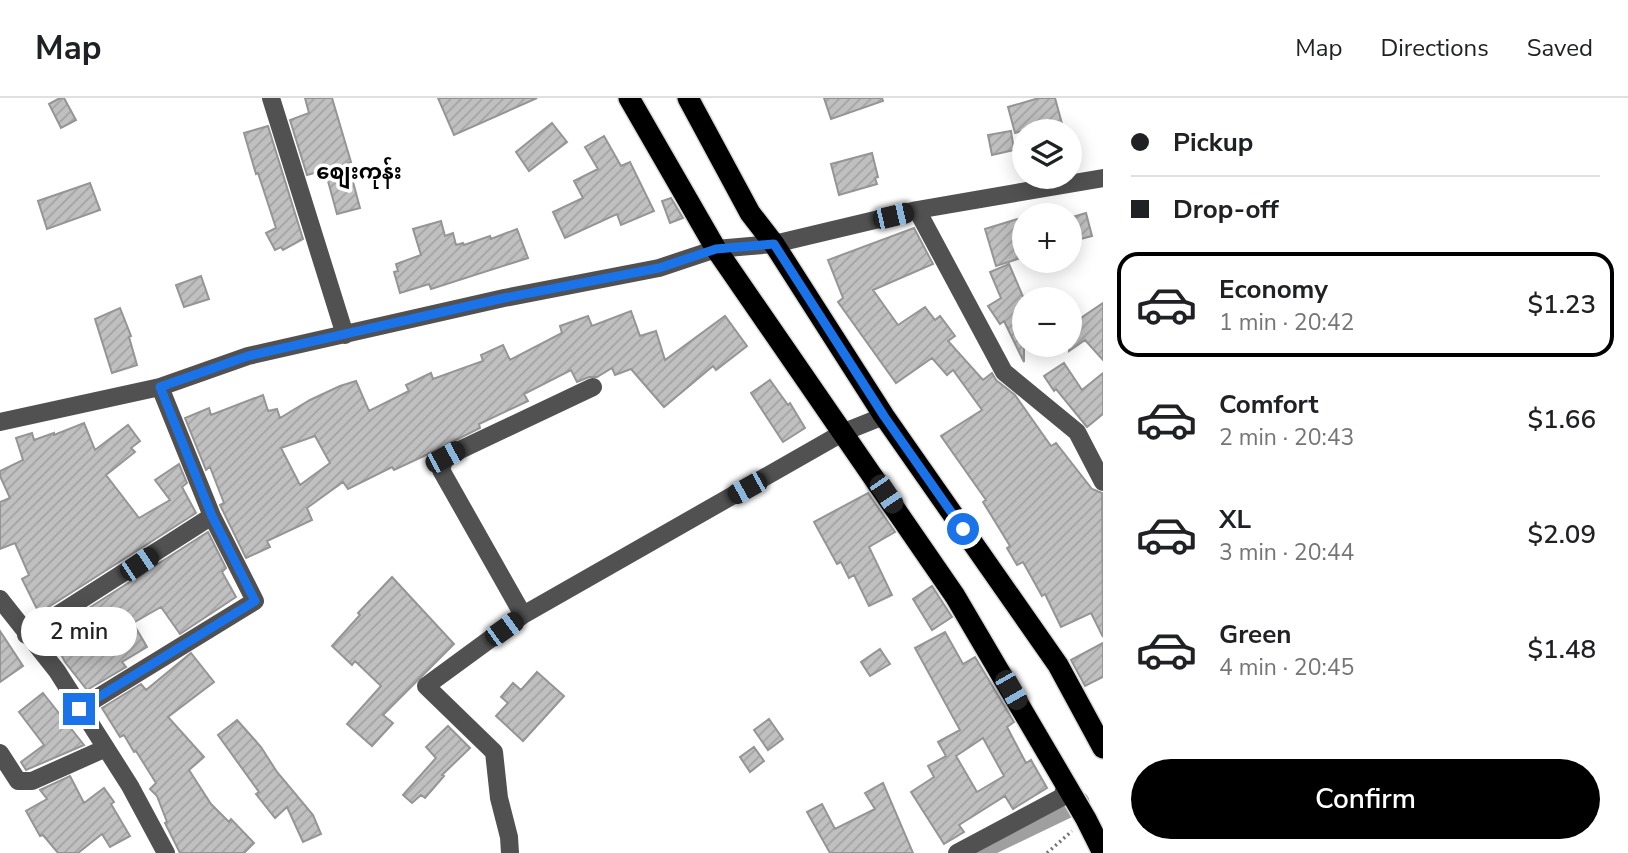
<!DOCTYPE html>
<meta charset="utf-8">
<style>
body{margin:0;font-family:"Nunito Sans","Noto Sans Myanmar",sans-serif;background:#f6f6f6;color:#202124;height:100vh;display:flex;flex-direction:column;font-size:26px;white-space:nowrap}
*{box-sizing:border-box;margin:0}
p{font-size:23px;color:#757577}
.icon{flex:none;width:38px;height:38px;fill:none;stroke:currentColor;stroke-width:2;stroke-linecap:round;stroke-linejoin:round}
.map{position:relative;flex:1;overflow:hidden}
.details{display:flex;flex-direction:column;background:#fff;width:525px}
.details>*{flex:none}
.banner{display:grid;align-content:center;height:154px;padding:0 28px;background:#fff}
.buttons{position:absolute;left:1012px;top:21px;display:grid;gap:14px}
.buttons a{display:grid;place-items:center;width:70px;height:70px;border-radius:50%;background:#fff;box-shadow:0 4px 18px #0003;font-size:35px}
.end{position:absolute;width:32px;height:32px;margin:-16px;border:9px solid #1a73e8;background:#fff;box-shadow:0 0 0 4px #fff}
.from{border-radius:50%}
.bubble{position:absolute;height:49px;border-radius:24px;background:#fff;box-shadow:0 4px 18px #0003;font-size:23px;font-weight:600;line-height:49px;text-align:center}
.car{position:absolute;width:21px;height:42px;margin:-21px -10px;border-radius:9px;box-shadow:0 0 5px 2px #0007;background:linear-gradient(#222 24%,#8ab4d8 0 40%,#222 0 76%,#8ab4d8 0 86%,#222 0)}
.banner b{display:flex;align-items:center;gap:24px;height:66px;font-size:26px}
.banner b+b{border-top:2px solid #e0e0e0}
.banner i{width:18px;height:18px;background:#202124}
ul{padding:0;list-style:none}
li{display:flex;align-items:center;gap:21px;height:105px;margin:0 14px 10px;padding:0 14px;border:4px solid transparent;border-radius:21px}
li div{flex:1}
li b{display:block;font-size:26px}
li em{font-style:normal;font-weight:600}
li.selected{border-color:#000}
li>.icon{width:63px;height:63px;stroke-width:1.5}
.cta{display:flex;gap:14px;margin-top:auto;padding:14px 28px}
.cta a{flex:1;height:80px;border-radius:42px;background:#000;color:#fff;font-size:28px;font-weight:600;line-height:80px;text-align:center}
header{display:flex;align-items:center;gap:42px;box-sizing:border-box;height:98px;padding:0 35px;background:#fff;border-bottom:2px solid #e0e0e0}
header strong{font-size:33px}
nav{display:flex;gap:38px;margin-inline-start:auto;font-size:24px}
main{display:flex;flex:1;min-height:0}
.map>svg:first-child{display:block}
</style>
<header>
<strong>Map</strong>
<nav><a>Map</a><a>Directions</a><a>Saved</a></nav>
</header>
<main>
<div class="map">
<svg width="1103" height="755" viewBox="0 0 1103 755">
<defs>
<pattern id="building-hatch" width="6" height="6" patternUnits="userSpaceOnUse" patternTransform="scale(1.75)"><rect width="6" height="6" fill="#c0c0c0"/><path d="M-1 1l2-2M0 6l6-6M5 7l2-2" fill="none" stroke="#a3a3a3"/></pattern>
</defs>
<rect width="100%" height="100%" fill="#fff"/>
<g fill="none" stroke-linecap="round" stroke-linejoin="round">
<!-- canal -->
<path stroke="#9f9f9f" stroke-width="21" d="M973,755L1079,704"/>
</g>
<!-- building -->
<path fill="url(#building-hatch)" stroke="#959595" stroke-width="2" fill-rule="evenodd" d="M60,0H64L76,22L61,30L49,6Z
M305,0H332L351,64L348,65L360,110L337,116L325,72L307,77L290,22L309,15Z
M438,0H537L454,37Z
M824,0H882L883,3L831,21Z
M1039,0H1055L1064,33H1045L1043,27L1015,35L1008,9Z
M552,25L567,44L529,73L516,54Z
M268,28L303,141L283,152L281,149L275,152L266,135L276,130L258,75L256,76L244,35Z
M1011,33L1014,52L992,57L988,37Z
M604,38L621,68L630,64L654,113L621,127L617,116L565,140L553,114L583,100L574,83L598,71L585,49Z
M872,55L878,79L875,80L877,86L839,97L831,66Z
M90,85L100,112L47,131L38,103Z
M671,100L683,120L670,125L662,103Z
M1086,115L1092,138L1069,144V120Z
M1021,120L1024,130V159L996,168L985,131Z
M441,123L445,138L453,135L456,147L463,145L464,147L490,138L491,141L517,131L528,160L431,191L429,186L400,195L394,174L398,173L396,166L421,157L413,131Z
M914,130L933,166L873,192L898,227L925,209L935,222L940,218L955,238L948,243L983,282L992,275L996,282L1015,297L1051,348L1056,345L1092,391L1102,395L1103,539L1091,515L1061,529L1045,496L1042,498L1023,464L1017,467L1007,450L1010,448L983,404L986,402L941,338L982,312L953,272L947,277L932,260L896,285L838,204L843,200L828,162Z
M1009,166L1024,201V264L1004,223L1000,226L988,208L1001,200L990,174Z
M201,178L209,201L184,209L176,187Z
M1103,205V262L1085,242L1069,253V228Z
M120,210L131,238L129,239L137,267L112,275L95,221Z
M631,213L640,238L656,233L665,262L725,218L747,248L716,272L713,268L664,309L631,271L615,277L612,270L597,279H589L577,284L571,272L524,296L528,303L479,326L480,330L426,357L394,372L392,369L348,391L343,384L307,410L312,422L267,443L270,449L246,460L220,407L224,405L210,369L206,372L185,320L209,310L211,317L263,297L268,313L277,311L280,320L310,302L340,288L356,283L369,313L409,293L406,287L431,275L433,281L483,263L481,257L503,247L510,262L562,235L560,228L588,218L592,228ZM315,338L330,365L300,387L281,350Z
M1064,265L1082,292L1103,275V316L1087,329L1056,291L1054,293L1044,278Z
M770,282L788,307L790,305L805,330L783,344L751,295Z
M84,325L95,352L128,327L140,343L131,350L135,354L106,377L139,420L170,402L155,382L179,366L187,385L182,389L196,415L39,515L22,481L29,477L15,445L0,451V404L10,400L0,378V373L23,362L16,340L32,335L34,342L54,335V337Z
M868,395L895,434L869,449L892,497L869,508L854,477L849,480L841,464L837,466L814,424Z
M208,434L226,470L222,474L236,499L180,536L161,509L133,525L147,549L122,564L126,569L87,592L65,564L50,535Z
M392,479L454,546L383,617L393,625L372,648L347,626L381,588L355,563L352,567L332,548L360,517L358,515Z
M932,488L952,519L932,532L913,501Z
M0,533L23,568L0,584Z
M945,534L963,566L975,559L1014,624L1007,629L1026,665L1031,662L1047,690L1013,711L1005,698L959,727L964,734L944,746L911,694L934,679L928,668L946,658L938,644L960,632L915,550ZM983,640L1004,678L977,694L956,658Z
M1103,545V579L1085,588L1071,562Z
M880,551L890,566L870,578L861,564Z
M191,555L214,584L168,619L204,659L189,672L211,706L229,724L231,721L254,745L244,755H180L165,725L167,724L157,698L150,691L156,685L136,653L134,654L124,637L120,639L102,610L141,586L146,592Z
M537,574L564,598L523,643L496,618L508,605L501,599L513,585L521,592Z
M43,595L84,647L26,672L21,664L44,647L19,614Z
M769,621L783,641L768,652L754,632Z
M237,622L261,649L277,674L313,717L321,736L303,744L287,709L275,720L256,696L259,694L218,637Z
M448,628L470,650L442,677L444,678L425,700L421,697L412,705L403,697L436,660L426,649Z
M754,649L764,663L750,674L740,659Z
M70,678L84,705L104,690L114,704L111,706L130,738L110,749L102,736L78,755H58L43,737L40,738L26,713L47,701L40,692Z
M883,685L913,755H830L807,714L822,706L835,731L875,711L865,695Z"/>
<g fill="none" stroke-linecap="round" stroke-linejoin="round">
<!-- highway casing -->
<g stroke="#dbdbdb" stroke-width="24">
<path id="highway" d="M629,0L716,151L955,498L1086,721L1103,755
M688,0L750,115L774,146L884,318L1058,567L1103,650"/>
</g>
<!-- path -->
<path stroke="#737373" stroke-width="3.5" stroke-dasharray="2 3.5" stroke-linecap="butt" d="M1047,755L1072,733"/>
<!-- minor -->
<path stroke="#515151" stroke-width="18" d="M271,0L345,237
M917,112L1004,274L1077,334L1103,384
M0,324L160,289L248,258L504,200L659,170L716,151L774,146L917,112L1103,80
M0,501L57,573L130,688L166,755
M523,517L441,372L445,359L593,289
M26,537L212,418
M79,611L255,503L212,418L160,289
M0,655L18,683H32L106,650
M510,755L509,739L499,700L494,654L426,588L523,517L844,334L884,318
M957,755L1062,699L1066,687"/>
<!-- highway -->
<use href="#highway" stroke="#000" stroke-width="21"/>
</g>
<g fill="none" stroke-linecap="round" stroke-linejoin="round">
<!-- route -->
<path stroke="#1a73e8" stroke-width="9" d="M79,611L255,503L212,418L160,289L248,258L504,200L659,170L716,151L774,146L884,318L963,431"/>
</g>
<g text-anchor="middle" stroke-width="7" stroke-linejoin="round" paint-order="stroke">
<!-- quarter labels -->
<g font-size="21" font-weight="bold" fill="#000" stroke="#fff">
<text x="359" y="81">စျေးကုန်း</text>
</g>
</g>
</svg>
<div class="buttons">
<a><svg class="icon" aria-label="layers" viewBox="0 0 24 24"><path d="M12 4l9 5-9 5-9-5zM3 14l9 5 9-5"/></svg></a>
<a>+</a>
<a>−</a>
</div>
<i class="end from" style="left:963px;top:431px"></i>
<i class="end" style="left:79px;top:611px"></i>
<div class="bubble" style="left:21px;top:509px;width:116px">2 min</div>
<i class="car" style="left:893px;top:118px;rotate:77deg"></i>
<i class="car" style="left:445px;top:359px;rotate:62deg"></i>
<i class="car" style="left:747px;top:390px;rotate:241deg"></i>
<i class="car" style="left:886px;top:396px;rotate:146deg"></i>
<i class="car" style="left:139px;top:466px;rotate:56deg"></i>
<i class="car" style="left:504px;top:531px;rotate:54deg"></i>
<i class="car" style="left:1011px;top:592px;rotate:150deg"></i>
</div>
<section class="details">
<div class="banner">
<b><i class="from"></i>Pickup</b>
<b><i></i>Drop-off</b>
</div>
<ul>
<li class="selected"><svg class="icon" aria-label="car" viewBox="0 0 24 24"><path d="M5 17H2v-5l4-1 3-4h7l3 4 3 1v5h-3M9 17h6M6 11h13"/><circle cx="7" cy="17" r="2"/><circle cx="17" cy="17" r="2"/></svg><div><b>Economy</b><p>1 min · 20:42</p></div><em>$1.23</em></li>
<li><svg class="icon" aria-label="car" viewBox="0 0 24 24"><path d="M5 17H2v-5l4-1 3-4h7l3 4 3 1v5h-3M9 17h6M6 11h13"/><circle cx="7" cy="17" r="2"/><circle cx="17" cy="17" r="2"/></svg><div><b>Comfort</b><p>2 min · 20:43</p></div><em>$1.66</em></li>
<li><svg class="icon" aria-label="car" viewBox="0 0 24 24"><path d="M5 17H2v-5l4-1 3-4h7l3 4 3 1v5h-3M9 17h6M6 11h13"/><circle cx="7" cy="17" r="2"/><circle cx="17" cy="17" r="2"/></svg><div><b>XL</b><p>3 min · 20:44</p></div><em>$2.09</em></li>
<li><svg class="icon" aria-label="car" viewBox="0 0 24 24"><path d="M5 17H2v-5l4-1 3-4h7l3 4 3 1v5h-3M9 17h6M6 11h13"/><circle cx="7" cy="17" r="2"/><circle cx="17" cy="17" r="2"/></svg><div><b>Green</b><p>4 min · 20:45</p></div><em>$1.48</em></li>
</ul>
<div class="cta"><a>Confirm</a></div>
</section>
</main>
